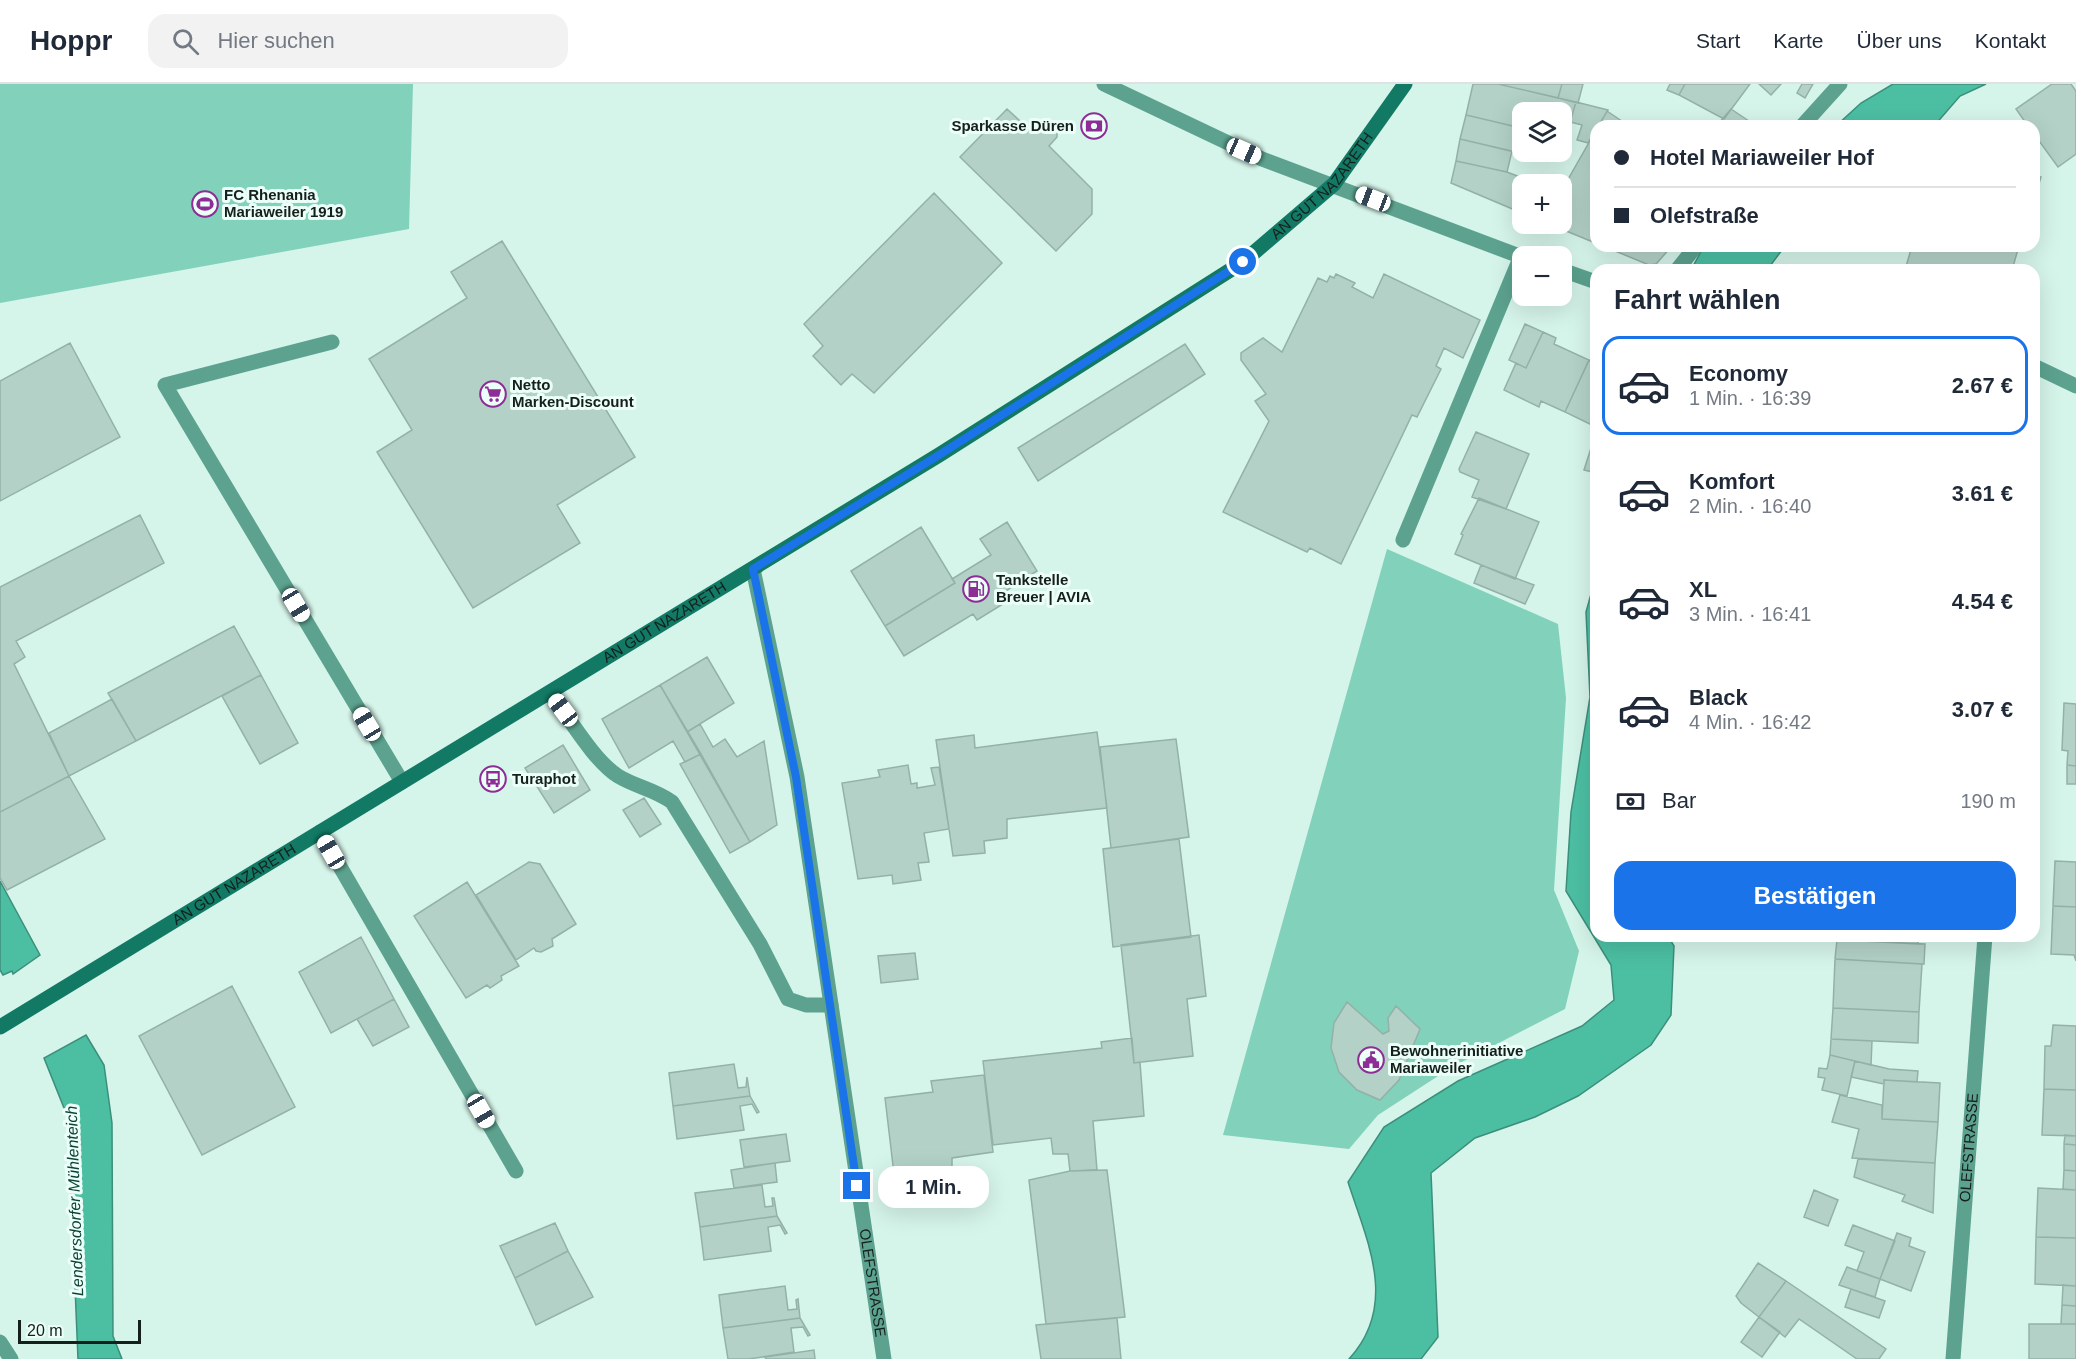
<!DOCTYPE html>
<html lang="de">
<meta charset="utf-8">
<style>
body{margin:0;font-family:Helvetica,sans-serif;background:#f2f2f3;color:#1f2937;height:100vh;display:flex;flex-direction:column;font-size:22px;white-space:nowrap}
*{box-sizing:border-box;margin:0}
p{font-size:20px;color:#747a83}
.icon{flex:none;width:33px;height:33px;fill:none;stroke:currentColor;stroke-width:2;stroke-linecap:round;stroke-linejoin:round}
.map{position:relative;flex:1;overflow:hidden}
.panel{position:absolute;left:1590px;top:180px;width:450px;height:678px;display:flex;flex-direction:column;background:#fff;border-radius:18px;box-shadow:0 6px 24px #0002}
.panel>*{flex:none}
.banner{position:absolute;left:1590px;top:36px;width:450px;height:132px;border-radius:18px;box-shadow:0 6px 24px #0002;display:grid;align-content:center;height:132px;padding:0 24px;background:#fff}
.controls{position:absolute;left:1512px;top:18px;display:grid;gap:12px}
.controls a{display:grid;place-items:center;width:60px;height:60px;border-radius:12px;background:#fff;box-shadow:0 6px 24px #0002;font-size:30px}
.scale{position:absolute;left:18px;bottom:15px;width:123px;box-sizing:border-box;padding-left:6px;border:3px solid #15201d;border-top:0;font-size:16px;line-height:21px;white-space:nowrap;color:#15201d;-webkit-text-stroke:4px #ecfef8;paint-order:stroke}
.end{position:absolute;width:27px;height:27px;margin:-14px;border:8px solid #1a73e8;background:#fff;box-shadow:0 0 0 3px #fff}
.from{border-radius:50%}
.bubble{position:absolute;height:42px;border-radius:18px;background:#fff;box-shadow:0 6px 24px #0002;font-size:20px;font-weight:800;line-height:42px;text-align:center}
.car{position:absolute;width:18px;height:36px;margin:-18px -9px;border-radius:8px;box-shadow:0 0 4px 2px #0007;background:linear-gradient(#fff 24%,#345 0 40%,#fff 0 76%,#345 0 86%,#fff 0)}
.banner b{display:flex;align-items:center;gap:21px;height:57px;font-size:22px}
.banner b+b{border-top:2px solid #e0e1e3}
.banner i{width:15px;height:15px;background:#1f2937}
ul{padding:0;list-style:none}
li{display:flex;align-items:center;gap:18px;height:99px;margin:0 12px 9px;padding:0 12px;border:3px solid transparent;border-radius:18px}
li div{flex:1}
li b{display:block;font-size:22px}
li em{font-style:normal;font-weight:800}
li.current{border-color:#1a73e8}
li>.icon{width:54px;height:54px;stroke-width:1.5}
h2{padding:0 24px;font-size:27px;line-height:72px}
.pay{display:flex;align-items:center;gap:15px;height:66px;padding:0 24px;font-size:22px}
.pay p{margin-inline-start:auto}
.cta{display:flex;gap:12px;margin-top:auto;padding:12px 24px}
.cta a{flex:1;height:69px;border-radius:18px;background:#1a73e8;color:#fff;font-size:24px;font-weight:800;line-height:69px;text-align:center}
header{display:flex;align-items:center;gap:36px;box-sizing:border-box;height:84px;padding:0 30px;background:#fff;border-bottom:2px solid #e0e1e3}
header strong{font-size:28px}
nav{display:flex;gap:33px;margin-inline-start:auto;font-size:21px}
.search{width:420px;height:54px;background:#f2f2f3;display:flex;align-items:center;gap:15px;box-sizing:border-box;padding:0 21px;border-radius:18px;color:#747a83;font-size:22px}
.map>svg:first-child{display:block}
</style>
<header>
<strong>Hoppr</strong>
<div class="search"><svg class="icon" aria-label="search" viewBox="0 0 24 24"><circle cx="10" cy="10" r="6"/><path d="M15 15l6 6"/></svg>Hier suchen</div>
<nav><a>Start</a><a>Karte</a><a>Über uns</a><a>Kontakt</a></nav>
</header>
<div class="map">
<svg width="2076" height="1275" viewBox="0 0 2076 1275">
<rect width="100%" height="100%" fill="#d5f4ea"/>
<!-- green -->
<path fill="#81d1bb" d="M0,0H413L409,145L0,219Z
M1387,465L1558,540L1566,614L1554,806L1579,867L1565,925L1452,983L1378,1031L1349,1065L1223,1051Z"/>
<!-- water -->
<path fill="#4cbfa3" stroke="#3c8f7b" stroke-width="1.5" d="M1893,0H1986L1960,12L1934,42H1836L1861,19Z
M1704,162H1785L1767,186H1691Z
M1596,492V852H1668L1674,862L1671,931L1651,961L1578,1012L1535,1033L1475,1054L1431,1089L1438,1253L1421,1275H1349C1399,1221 1367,1157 1348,1098L1384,1043L1458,997L1582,942L1614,916L1611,881L1566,807L1571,728L1590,613L1586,528Z
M0,797L40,871L13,890L12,887L3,891L0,886Z
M86,951L104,981L112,1039L113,1252L122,1275H78L68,1034L44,974Z"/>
<!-- building -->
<path fill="#b3d1c7" stroke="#94b1a8" stroke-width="1.5" d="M1473,0H1498L1576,18L1570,38L1562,36V28L1521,26L1517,43L1466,31Z
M1498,0H1562L1558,14Z
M1562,0H1583L1578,19L1558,14Z
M1670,0H1685L1679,11L1667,6Z
M1685,0H1750L1724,35L1679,11Z
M1759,0H1781L1771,11Z
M1802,0H1813L1805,14L1797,9Z
M2052,0H2071L2076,7V70L2058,83L2034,50V42H2028L2016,25Z
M1576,18L1608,26L1588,59L1577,56L1582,41L1570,38Z
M1007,25L1032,48L1042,38L1047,39L1057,48V53L1049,62L1092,105V130L1056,167L960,73Z
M1731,25L1755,41L1754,42H1722L1719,39Z
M1607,27L1629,42H1599Z
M1466,31L1522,44V68H1545L1544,75L1460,55Z
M1460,55L1512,67L1507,88L1456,77Z
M1591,55L1596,58V153L1593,158L1549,140H1562V106Z
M1456,77L1507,88L1538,100H1522V129L1451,99Z
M2034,91L2041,93L2034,116Z
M934,109L1002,179L874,309L852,290L841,301L813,272L823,262L804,240Z
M502,157L635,373L557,421L580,459L473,524L377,368L412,346L369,275L467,214L451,188Z
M1603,162H1672L1656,180L1649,181Z
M1912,162H2019L2012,186H1905Z
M1336,190L1355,199L1352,203L1373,214L1384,190L1480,236L1463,274L1444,264L1436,282L1441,285L1417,333L1412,331L1341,480L1310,464L1307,468L1223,428L1269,337L1255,317L1266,310L1241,276V269L1263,254L1282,268L1318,194L1327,198L1330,192L1334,194Z
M1525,240L1543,248L1526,284L1509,276Z
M1543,248L1556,254L1554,260L1589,276L1565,328L1541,317L1539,323L1504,306L1516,279L1526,284Z
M70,259L120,353L0,417V297Z
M1185,260L1205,290L1038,397L1018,364Z
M1589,276L1596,279V343L1565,328Z
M1476,348L1529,370L1506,425L1472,413L1479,396L1460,388L1459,385Z
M1592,361L1596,362V389L1584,386Z
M1479,414L1539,438L1515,495L1455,470L1463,451L1461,450Z
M140,431L164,479L16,557L25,573L14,580L69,692L0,728V503Z
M1007,438L1037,487L998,512L1003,520L977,536L973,530L904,572L885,542L955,499L952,495L991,471L980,455Z
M921,443L955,499L885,542L851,487Z
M1481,481L1534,501L1525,520L1474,499Z
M234,542L261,591L136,657L108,609Z
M707,573L734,619L687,648L660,601Z
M261,591L298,659L260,680L222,612Z
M660,601L701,670L685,678L673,657L629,684L602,635Z
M112,615L136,657L69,692L49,649Z
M2064,619L2076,620V682L2067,681L2068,667L2062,666Z
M700,640L713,663L725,655L737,673L764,657L777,741L750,758L687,648Z
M1097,648L1107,724L1007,735V754L984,757L985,769L953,772L936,656L974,651L975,664Z
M1176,655L1189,753L1111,764L1100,663Z
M563,661L590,706L554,729L525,684Z
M701,670L750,758L730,769L680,680Z
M908,681L911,700L917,699V704L935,701L931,684L939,683L949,745L924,749L929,778L918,779L921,796L893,800L892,791L858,795L842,699L880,693L878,686Z
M2067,681L2076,682V700H2067Z
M69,692L105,755L7,806L0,794V728Z
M644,714L661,740L640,753L623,726Z
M1179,755L1191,853L1113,863L1103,765Z
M2055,777L2076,778V823L2053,822Z
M529,778L540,780L576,840L552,855L553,862L541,868L536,867L534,864L516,876L476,811Z
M467,798L519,882L501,892L502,896L490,904L487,901L466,914L414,832Z
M2053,822L2076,823V877L2074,871L2051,870Z
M1199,851L1206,912L1187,915L1193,972L1134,979L1121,861Z
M1844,852H1918V860L1844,856Z
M361,853L394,915L331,949L299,888Z
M1837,856L1925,860L1924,880L1835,875Z
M915,869L918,895L881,899L878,872Z
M1835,875L1922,880L1919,928L1833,924Z
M232,902L295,1023L202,1071L139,952Z
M394,915L409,943L373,962L357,935Z
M1347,918L1383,950L1389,947L1388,934L1396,922L1420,945L1399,996L1380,1016L1357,1006L1339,988L1331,964L1334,939Z
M1833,924L1919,928L1918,959L1831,955Z
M2053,941L2076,942V1006L2044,1005L2045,962H2051Z
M1132,954L1134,979L1140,978L1144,1032L1093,1037L1097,1086L1070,1087L1068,1070H1053L1051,1054L993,1061L983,977L1102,964L1101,958Z
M1831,955L1872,957L1871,981L1830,971Z
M1830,971L1855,977L1847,1012L1822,1006L1825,994L1818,993L1819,984L1827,985Z
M1855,977L1889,985L1918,987L1917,998L1884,996V1000L1851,993Z
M734,980L738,1004L746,1003L747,993L750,1012L673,1022L669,989Z
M984,991L993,1068L952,1074V1084L894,1090L885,1014L933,1008L931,997Z
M1884,996L1940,999L1938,1038L1882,1035Z
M2044,1005L2076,1006V1052L2042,1051Z
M1840,1011L1882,1021V1035L1938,1038L1935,1079L1852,1074L1859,1045L1832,1038Z
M750,1012L759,1028L757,1029L752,1020L740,1022L744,1046L677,1055L673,1022Z
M786,1050L790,1077L744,1083L740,1056Z
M2065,1051L2076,1052V1061L2064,1060Z
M2064,1060L2076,1061V1087L2064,1086Z
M1858,1075L1935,1079L1933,1129L1902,1117L1905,1111L1854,1093Z
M775,1079L777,1098L734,1104L731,1086Z
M1107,1086L1125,1233L1046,1240L1029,1096L1070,1087Z
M2064,1086L2076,1087V1106L2063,1105Z
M762,1101L765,1123L773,1122L772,1114H774L777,1132L700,1143L695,1109Z
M2038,1104L2076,1106V1154L2036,1153Z
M1814,1106L1838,1116L1828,1142L1804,1133Z
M777,1132L787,1149L785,1150L780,1141L768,1143L771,1167L704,1176L700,1143Z
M555,1139L568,1167L515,1194L500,1162Z
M1853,1141L1895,1157L1880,1195L1857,1187L1864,1168L1845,1161Z
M1897,1149L1911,1154L1909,1162L1925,1168L1911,1207L1880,1195Z
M2036,1153L2076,1154V1202L2035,1200Z
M568,1167L593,1213L536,1241L515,1194Z
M1758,1179L1786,1197L1759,1233L1741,1219L1736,1212Z
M1847,1183L1880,1195L1875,1213L1839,1201Z
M1786,1197L1886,1265L1879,1275H1857L1799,1235L1785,1253L1759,1233Z
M2063,1201L2076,1202V1222L2062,1221Z
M785,1202L788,1226L797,1225L796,1216L798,1215L800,1234L723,1244L719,1211Z
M1851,1205L1885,1217L1879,1234L1845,1223Z
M2062,1221L2076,1222V1240H2061Z
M1759,1233L1780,1248L1762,1273L1741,1258Z
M800,1234L810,1251L808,1252L803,1243L791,1244L794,1268L749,1275H728L723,1244Z
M1117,1234L1121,1275H1041L1036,1241Z
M2029,1240H2076V1275H2029Z
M814,1266L815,1275H766L765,1273Z"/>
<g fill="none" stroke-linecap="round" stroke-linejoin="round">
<!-- lane -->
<path stroke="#5ca28f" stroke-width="15" d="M332,258L165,301L402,698
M1403,456L1521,172
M550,609C569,633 593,676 618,692C636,703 654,705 672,718L760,860L788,915L806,921H831
M320,748L516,1087"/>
<!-- street -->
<g stroke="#5ca28f" stroke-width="15">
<path d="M1104,0L1262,75L1522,173"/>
<path d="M1802,42L1840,0"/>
<path d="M1562,186L1596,198"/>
<path d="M1677,186L1696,162"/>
<path d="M2034,282L2076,302"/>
<path id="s1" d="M753,485L797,693L884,1275"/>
<path d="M0,1258L11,1275"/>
<path id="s2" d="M1953,1275L1985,852"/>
</g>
<!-- secondary -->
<path stroke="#117964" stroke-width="15" id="s3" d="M0,943L939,371L1243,178L1334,100L1405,0"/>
</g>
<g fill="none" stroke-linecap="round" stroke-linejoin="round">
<!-- route -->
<path stroke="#1a73e8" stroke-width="8" d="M857,1102L796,693L753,485L939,371L1243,178"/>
</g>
<!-- icons -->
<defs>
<g id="bank-ring" transform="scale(1.35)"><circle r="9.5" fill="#ecfef8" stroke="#8d2d95" stroke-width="1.5"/><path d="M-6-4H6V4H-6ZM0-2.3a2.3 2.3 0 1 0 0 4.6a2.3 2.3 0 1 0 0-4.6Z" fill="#8d2d95"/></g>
<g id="stadium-ring" transform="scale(1.35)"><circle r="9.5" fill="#ecfef8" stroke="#8d2d95" stroke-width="1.5"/><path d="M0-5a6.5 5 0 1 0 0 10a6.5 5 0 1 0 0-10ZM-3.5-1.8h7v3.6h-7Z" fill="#8d2d95"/></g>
<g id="supermarket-ring" transform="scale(1.35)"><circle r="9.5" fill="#ecfef8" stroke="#8d2d95" stroke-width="1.5"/><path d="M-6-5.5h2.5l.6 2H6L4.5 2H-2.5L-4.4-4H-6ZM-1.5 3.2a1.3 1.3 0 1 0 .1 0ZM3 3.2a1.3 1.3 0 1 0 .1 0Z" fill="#8d2d95"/></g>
<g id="fuel-ring" transform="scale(1.35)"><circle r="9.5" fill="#ecfef8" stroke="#8d2d95" stroke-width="1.5"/><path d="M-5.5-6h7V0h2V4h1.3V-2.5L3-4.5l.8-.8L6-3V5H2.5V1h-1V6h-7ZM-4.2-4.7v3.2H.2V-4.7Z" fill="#8d2d95"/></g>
<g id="bus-ring" transform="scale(1.35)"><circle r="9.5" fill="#ecfef8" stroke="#8d2d95" stroke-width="1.5"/><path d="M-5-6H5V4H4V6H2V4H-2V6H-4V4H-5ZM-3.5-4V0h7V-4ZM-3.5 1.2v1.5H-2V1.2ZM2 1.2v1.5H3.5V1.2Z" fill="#8d2d95"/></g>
<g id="civic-ring" transform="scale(1.35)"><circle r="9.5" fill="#ecfef8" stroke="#8d2d95" stroke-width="1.5"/><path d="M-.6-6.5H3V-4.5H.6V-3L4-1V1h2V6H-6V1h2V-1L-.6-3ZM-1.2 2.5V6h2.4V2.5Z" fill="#8d2d95"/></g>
</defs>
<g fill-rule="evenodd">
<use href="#bank-ring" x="1094" y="42"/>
<use href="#stadium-ring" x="205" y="120"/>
<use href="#supermarket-ring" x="493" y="310"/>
<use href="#fuel-ring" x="976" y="505"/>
<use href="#bus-ring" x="493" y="695"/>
<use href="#civic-ring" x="1371" y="976"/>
</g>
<g text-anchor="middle" stroke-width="6" stroke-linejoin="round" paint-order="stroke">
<!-- poi labels -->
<g font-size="15" font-weight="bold" fill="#15201d" stroke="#ecfef8" text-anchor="start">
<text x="1074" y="47" text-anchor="end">Sparkasse Düren</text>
<text x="224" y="116">FC Rhenania<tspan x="224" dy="17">Mariaweiler 1919</tspan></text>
<text x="512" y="306">Netto<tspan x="512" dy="17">Marken-Discount</tspan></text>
<text x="996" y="501">Tankstelle<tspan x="996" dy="17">Breuer | AVIA</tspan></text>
<text x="512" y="700">Turaphot</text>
<text x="1390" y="972">Bewohnerinitiative<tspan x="1390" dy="17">Mariaweiler</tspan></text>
</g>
<!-- street labels -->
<g font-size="15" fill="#15201d" stroke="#ecfef8">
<text dy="5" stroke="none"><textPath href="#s3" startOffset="1570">AN GUT NAZARETH</textPath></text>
<text dy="5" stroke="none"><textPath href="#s3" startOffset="778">AN GUT NAZARETH</textPath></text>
<text dy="5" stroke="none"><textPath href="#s3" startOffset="274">AN GUT NAZARETH</textPath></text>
<text dy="5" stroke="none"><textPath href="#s2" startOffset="212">OLEFSTRASSE</textPath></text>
<text dy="5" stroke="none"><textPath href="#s1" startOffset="724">OLEFSTRASSE</textPath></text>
</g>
<!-- water labels -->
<g font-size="16" font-style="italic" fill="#0d4135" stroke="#ecfef8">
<text transform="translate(74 1117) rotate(-92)" y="6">Lendersdorfer Mühlenteich</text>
</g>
</g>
</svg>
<div class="controls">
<a><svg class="icon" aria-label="layers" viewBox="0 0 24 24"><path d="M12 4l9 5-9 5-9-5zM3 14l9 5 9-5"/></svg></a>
<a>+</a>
<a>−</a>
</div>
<div class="scale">20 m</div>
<i class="end from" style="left:1243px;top:178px"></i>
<i class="end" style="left:857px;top:1102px"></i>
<div class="bubble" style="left:878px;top:1082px;width:111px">1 Min.</div>
<i class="car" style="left:1244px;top:67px;rotate:114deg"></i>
<i class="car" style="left:1373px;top:115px;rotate:291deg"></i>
<i class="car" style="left:296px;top:521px;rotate:149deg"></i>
<i class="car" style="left:563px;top:626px;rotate:323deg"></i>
<i class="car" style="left:367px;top:640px;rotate:329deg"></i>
<i class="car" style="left:331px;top:768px;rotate:330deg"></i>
<i class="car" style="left:481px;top:1027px;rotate:150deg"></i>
<div class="banner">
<b><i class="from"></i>Hotel Mariaweiler Hof</b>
<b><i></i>Olefstraße</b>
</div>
<section class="panel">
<h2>Fahrt wählen</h2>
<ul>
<li class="current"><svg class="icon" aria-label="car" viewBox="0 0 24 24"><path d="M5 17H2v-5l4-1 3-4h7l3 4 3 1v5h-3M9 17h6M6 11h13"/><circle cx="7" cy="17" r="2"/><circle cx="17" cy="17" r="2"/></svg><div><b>Economy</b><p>1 Min. · 16:39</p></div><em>2.67 €</em></li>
<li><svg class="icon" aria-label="car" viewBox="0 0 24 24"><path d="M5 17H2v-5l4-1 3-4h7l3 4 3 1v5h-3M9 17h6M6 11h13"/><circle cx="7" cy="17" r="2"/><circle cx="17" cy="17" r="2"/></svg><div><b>Komfort</b><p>2 Min. · 16:40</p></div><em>3.61 €</em></li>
<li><svg class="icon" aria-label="car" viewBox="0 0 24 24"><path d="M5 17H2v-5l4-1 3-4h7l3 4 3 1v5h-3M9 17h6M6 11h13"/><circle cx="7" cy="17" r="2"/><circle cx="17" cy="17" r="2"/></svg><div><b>XL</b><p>3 Min. · 16:41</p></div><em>4.54 €</em></li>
<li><svg class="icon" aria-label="car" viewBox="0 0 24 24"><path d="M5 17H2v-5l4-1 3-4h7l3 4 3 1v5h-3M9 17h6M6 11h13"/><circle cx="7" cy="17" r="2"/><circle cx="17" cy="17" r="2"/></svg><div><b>Black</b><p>4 Min. · 16:42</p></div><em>3.07 €</em></li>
</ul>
<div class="pay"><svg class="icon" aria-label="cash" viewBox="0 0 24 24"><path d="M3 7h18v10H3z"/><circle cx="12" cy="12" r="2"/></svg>Bar<p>190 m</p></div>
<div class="cta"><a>Bestätigen</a></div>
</section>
</div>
